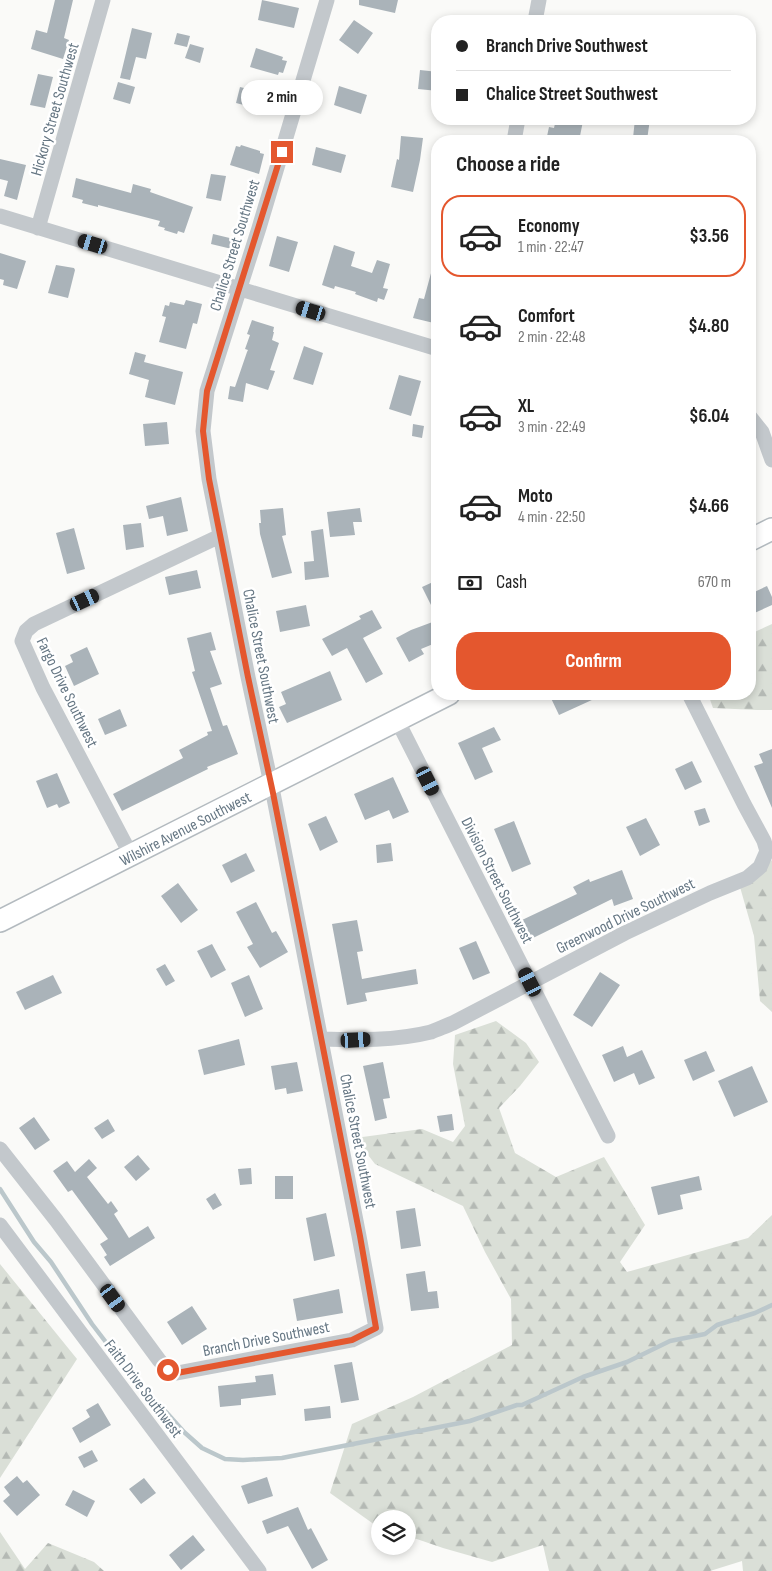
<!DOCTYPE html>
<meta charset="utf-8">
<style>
body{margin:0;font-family:"Sofia Sans Condensed",sans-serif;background:#f6f6f6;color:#222;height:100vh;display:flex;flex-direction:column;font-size:19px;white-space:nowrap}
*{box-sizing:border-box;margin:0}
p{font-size:16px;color:#767676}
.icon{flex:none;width:28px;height:28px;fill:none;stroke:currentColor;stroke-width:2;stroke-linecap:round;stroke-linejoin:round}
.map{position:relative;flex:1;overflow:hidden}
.sheet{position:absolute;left:431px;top:135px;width:325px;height:565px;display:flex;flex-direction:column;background:#fff;border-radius:20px;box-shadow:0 2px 8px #0003}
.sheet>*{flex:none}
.guide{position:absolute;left:431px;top:15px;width:325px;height:110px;border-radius:20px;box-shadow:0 2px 8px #0003;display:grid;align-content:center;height:110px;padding:0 25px;background:#fff}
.fabs{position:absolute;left:371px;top:1510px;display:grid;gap:10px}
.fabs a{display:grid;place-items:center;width:45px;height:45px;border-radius:50%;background:#fff;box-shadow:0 2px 8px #0003;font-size:25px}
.end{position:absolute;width:22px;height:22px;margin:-11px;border:6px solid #e4572e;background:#fff;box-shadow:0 0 0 2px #fff}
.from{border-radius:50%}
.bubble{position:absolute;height:35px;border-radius:18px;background:#fff;box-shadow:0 2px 8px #0003;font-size:16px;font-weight:700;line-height:35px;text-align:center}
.car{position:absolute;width:15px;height:30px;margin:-15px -8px;border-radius:6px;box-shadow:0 0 4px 1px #0007;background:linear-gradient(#222 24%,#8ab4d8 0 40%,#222 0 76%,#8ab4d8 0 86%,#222 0)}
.guide b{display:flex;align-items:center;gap:18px;height:48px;font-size:19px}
.guide b+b{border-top:1px solid #e0e0e0}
.guide i{width:12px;height:12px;background:#222}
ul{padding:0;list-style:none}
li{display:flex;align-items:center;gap:15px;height:82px;margin:0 10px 8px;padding:0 15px;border:2px solid transparent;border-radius:20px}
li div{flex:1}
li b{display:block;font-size:19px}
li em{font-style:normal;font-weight:700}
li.current{border-color:#e4572e}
li>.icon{width:45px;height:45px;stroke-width:1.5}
h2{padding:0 25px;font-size:22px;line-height:60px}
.pay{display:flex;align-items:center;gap:12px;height:55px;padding:0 25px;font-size:19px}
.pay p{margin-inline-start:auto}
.primary-button{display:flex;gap:10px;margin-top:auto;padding:10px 25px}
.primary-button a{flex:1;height:58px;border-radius:20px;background:#e4572e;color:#fff;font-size:20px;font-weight:700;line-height:58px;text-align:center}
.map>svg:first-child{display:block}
</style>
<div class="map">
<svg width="772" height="1571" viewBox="0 0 772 1571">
<defs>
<pattern id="forest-firs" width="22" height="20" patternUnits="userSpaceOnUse" patternTransform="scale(1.25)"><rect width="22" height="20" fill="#dadfd7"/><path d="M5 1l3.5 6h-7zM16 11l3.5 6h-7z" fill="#b4b9b4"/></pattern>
</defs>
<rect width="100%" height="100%" fill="#fafaf8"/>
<!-- forest -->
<path fill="url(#forest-firs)" d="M772,624V710H757L713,708L708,694H750V634Z
M772,860V1012L760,1001L754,936L740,887Z
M496,1021L526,1043L539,1062L520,1086L499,1108L515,1153L556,1177L604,1157L645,1225L620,1262L627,1272L748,1238L772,1215V1571H743L742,1561L710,1571H549L543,1545L492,1562L443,1548L408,1536V1519H380V1526L375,1525L330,1493L352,1424L413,1397L512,1345L511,1299L485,1252L463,1206L375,1164L355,1138L422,1129L453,1142L465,1126L453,1064L455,1035Z
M0,1264L77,1359L0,1478Z
M0,1532L25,1569L48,1543L94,1562L104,1571H0Z"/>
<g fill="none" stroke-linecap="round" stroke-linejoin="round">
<!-- stream -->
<path stroke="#bbc7cb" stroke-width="4.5" d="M0,1189L34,1242L51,1262L92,1324L115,1354L134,1375L148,1395L167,1413L184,1432L202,1448L225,1459L243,1460L282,1458L470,1421L517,1405H522L583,1377L627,1362L670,1341L705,1334L717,1325L755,1313L772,1305"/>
</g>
<!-- building -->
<path fill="#aab3b9" d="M55,0H73L64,38L69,40L63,59L31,49L36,30L47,33Z
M262,0L299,8L294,28L258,20Z
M359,0H398L395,13L359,5Z
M354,20L373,33L358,54L339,40Z
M132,28L152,33L146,59L136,57L130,80L120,78Z
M177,33L190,36L187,47L174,44Z
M190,44L204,48L200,63L185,58Z
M256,48L283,57L282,60L287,61L283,73L279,72L278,75L250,67Z
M420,70L438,72V91L418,89Z
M38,74L53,77L45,108L30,105Z
M118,82L135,87L130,104L113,99Z
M339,86L367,95L361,114L334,105Z
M240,87L248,89V88L270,94L266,111L236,103Z
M556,119H579L578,121H583L579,141H546L549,127L554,128Z
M635,119H650L647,140L633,138Z
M401,136L423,138L420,160L413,192L391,187L397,159L399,160Z
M241,145L260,151V153L264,154L259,174L230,165L236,146L240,147Z
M316,147L346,155L341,173L312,165Z
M0,159L26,165L17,200L4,196L8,181L0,179Z
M211,174L226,176L221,201L206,198Z
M76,178L131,193L133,184L151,189L150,192L193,207L184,233L178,231L177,234L164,230L165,228L158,226L160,221L98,205V207L82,203L83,200L72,197Z
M213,234L238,240L236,250L211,244Z
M277,236L298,242L289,272L269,266Z
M334,245L355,252L351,266L372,273L377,260L390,264L383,288L388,289L384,300L378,298L377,302L355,294L356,292L335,286L334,289L322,285Z
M0,253L26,261L17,289L3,285L4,280L0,279Z
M434,262L438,263V324L413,318L419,298L424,299Z
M56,265L74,268L75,270L68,298L48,293Z
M186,300L202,304L197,324L193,323L186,349L159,342L166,317L162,316L165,305L169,306L170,302L184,305Z
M252,320L274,327L273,332H274L272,340L279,343L270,370L275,371L268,390L246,383L243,402L228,399L230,386L235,387L247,352L248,350L245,349L250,335L247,334Z
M304,346L323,353L313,385L293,379Z
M135,352L146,355L144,362L183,372L175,405L145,397L149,380L129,374Z
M399,375L421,381L411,416L389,409Z
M167,422L169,444L145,446L143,424Z
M413,424L424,426L422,438L412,436Z
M181,497L188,531L167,536L163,516L149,519L146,506Z
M283,508L286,535L282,536L292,573L272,578L260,534L259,523H261L260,510Z
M360,508L362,522H353L355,535L330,537L327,512Z
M141,523L144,547L126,550L123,525Z
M74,528L85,569L67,574L56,533Z
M323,529L329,577L305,580L304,562L314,561L311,531Z
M197,570L201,588L169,595L165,577Z
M433,582L438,592V619L422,587Z
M767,586L772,597V605L750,615V594Z
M306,605L310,626L280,632L276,611Z
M372,610L382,628L363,638L383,674L366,683L347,648L332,656L322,639L361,619L359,616Z
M438,620V642L421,649L424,654L409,662L396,638L411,630Z
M211,632L216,650L210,651L222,684L210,688L223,726L227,725L238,754L207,767L208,769L122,811L113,794L183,758L179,750L208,735L207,732L212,731L192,672L195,671L187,638Z
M87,647L99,674L74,686L65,666L73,662L70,655Z
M330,671L342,700L287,723L279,707L286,704L281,692Z
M549,694H605L559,715Z
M120,709L127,726L105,735L98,719Z
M494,727L501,740L482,748L493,772L475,780L458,743Z
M772,749V808L754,766L763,763L759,754Z
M692,761L702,782L685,790L675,769Z
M57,773L70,803L59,808L57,804L47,808L36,781Z
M393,777L409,812L393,819L389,810L365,820L354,794Z
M705,808L710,822L699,826L694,811Z
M326,816L338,842L320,851L308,824Z
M646,818L660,845L640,856L626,827Z
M514,821L531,864L512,872L494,829Z
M391,843L393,861L377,863L376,845Z
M246,853L255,871L231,883L222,865Z
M622,870L633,899L614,906L612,899L531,939L522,920L577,894L573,887L589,879L590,882Z
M178,883L198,910L181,923L161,896Z
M256,902L272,933L276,931L288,952L260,968L247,947L253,944L236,912Z
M357,920L363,951L357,952L362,979L416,969L418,984L365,993L367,1001L347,1005L332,924Z
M476,941L490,973L473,980L459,948Z
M212,944L226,970L211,978L197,951Z
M165,964L175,981L166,986L156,969Z
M600,972L620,985L592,1027L573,1015Z
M53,975L62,993L25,1010L16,992Z
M249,975L263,1009L245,1017L231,983Z
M239,1039L245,1065L204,1075L198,1050Z
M623,1046L627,1057L642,1050L655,1078L639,1085L634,1073L614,1082L602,1055Z
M706,1051L715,1071L693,1081L684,1060Z
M297,1062L303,1091L287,1094L286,1088L275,1090L271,1066Z
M383,1062L390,1098L383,1099L387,1118L375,1121L363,1066Z
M752,1066L768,1102L734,1117L718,1081Z
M452,1114L454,1130L440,1132L437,1116Z
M34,1117L50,1140L35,1150L19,1128Z
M108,1119L115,1131L102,1139L94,1128Z
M138,1155L150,1169L136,1181L124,1167Z
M89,1159L97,1168L87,1177L108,1204L111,1201L118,1211L114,1214L129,1238L148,1226L155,1238L110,1266L104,1257L107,1255L100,1244L108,1239L72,1190L68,1192L53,1171L67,1161L75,1172Z
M251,1168L252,1184L240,1185L238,1169Z
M275,1176H293V1199H275Z
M699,1176L702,1190L680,1195L683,1209L658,1215L651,1187Z
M215,1193L222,1205L213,1210L206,1199Z
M415,1208L421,1246L401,1249L396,1211Z
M326,1213L335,1256L314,1261L306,1218Z
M425,1271L428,1292L437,1291L439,1308L411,1311L406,1274Z
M339,1289L343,1313L297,1321L293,1299Z
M192,1306L207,1329L182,1345L167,1322Z
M352,1362L359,1400L341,1403L334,1365Z
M273,1374L276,1395L241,1399V1405L220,1407L218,1386L256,1382L255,1376Z
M98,1403L111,1425L80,1443L72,1428L90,1417L86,1410Z
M330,1406L331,1418L305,1421L304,1409Z
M92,1450L98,1461L84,1468L78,1457Z
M17,1476L23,1483L27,1480L40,1495L17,1516L3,1501L10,1495L4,1487Z
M267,1477L273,1496L248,1504L241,1486Z
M144,1478L156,1493L141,1504L129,1489Z
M73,1490L95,1501L87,1517L65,1505Z
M298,1507L308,1530L311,1528L328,1560L312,1569L288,1526L267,1534L262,1521Z
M193,1535L205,1550L181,1570L169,1555Z"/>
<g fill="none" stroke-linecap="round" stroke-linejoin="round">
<!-- secondary casing -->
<g stroke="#b3babf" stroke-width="24">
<path id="secondary" d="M750,540L772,529
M0,921L449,694"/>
</g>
<!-- street -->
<path stroke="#c3c8cc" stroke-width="15" d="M535,21L539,0
M514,141L518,119
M0,216L438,349
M38,228L103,0
M750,417L762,432L772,460
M397,720L608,1136
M131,855L43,688L22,641L26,631L34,624L220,536
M321,1039C357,1040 395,1041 431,1032C438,1029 446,1026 453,1023L625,933L710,893L747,878L760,867L767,851L764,841L744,804L689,694
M0,1149L56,1220L159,1360L168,1370L177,1373L352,1340L376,1328L359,1236L273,793L248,677L209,479L203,431L207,391L259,228L327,0
M0,1225L259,1571"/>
<!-- secondary -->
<use href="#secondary" stroke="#fff" stroke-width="21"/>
</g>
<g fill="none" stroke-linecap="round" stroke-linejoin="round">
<!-- route -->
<path stroke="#e4572e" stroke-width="6" d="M168,1370L177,1373L352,1340L376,1328L360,1236L273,793L248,677L209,479L203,431L207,391L282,152"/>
</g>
<g text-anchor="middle" stroke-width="5" stroke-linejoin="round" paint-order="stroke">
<!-- street labels -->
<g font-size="16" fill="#657683" stroke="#fff">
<text transform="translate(54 109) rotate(-74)" y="6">Hickory Street Southwest</text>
<text transform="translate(234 245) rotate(-73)" y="6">Chalice Street Southwest</text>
<text transform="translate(262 656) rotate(79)" y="6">Chalice Street Southwest</text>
<text transform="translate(68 692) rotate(64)" y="6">Fargo Drive Southwest</text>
<text transform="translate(185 828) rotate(-27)" y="6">Wilshire Avenue Southwest</text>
<text transform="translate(498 880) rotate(63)" y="6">Division Street Southwest</text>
<text transform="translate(625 915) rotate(-26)" y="6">Greenwood Drive Southwest</text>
<text transform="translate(359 1141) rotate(79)" y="6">Chalice Street Southwest</text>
<text transform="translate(266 1338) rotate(-11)" y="6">Branch Drive Southwest</text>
<text transform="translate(144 1388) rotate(53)" y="6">Faith Drive Southwest</text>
</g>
</g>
</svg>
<div class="fabs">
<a><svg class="icon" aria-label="layers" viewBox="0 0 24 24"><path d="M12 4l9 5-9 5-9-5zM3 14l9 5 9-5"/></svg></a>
</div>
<i class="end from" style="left:168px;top:1370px"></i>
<i class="end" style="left:282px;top:152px"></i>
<div class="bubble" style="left:241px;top:80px;width:82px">2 min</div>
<i class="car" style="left:93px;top:244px;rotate:287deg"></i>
<i class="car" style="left:311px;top:311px;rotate:287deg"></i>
<i class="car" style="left:85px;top:600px;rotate:65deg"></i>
<i class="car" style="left:428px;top:781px;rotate:153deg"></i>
<i class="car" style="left:530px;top:982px;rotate:333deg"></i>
<i class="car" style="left:356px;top:1040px;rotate:87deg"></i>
<i class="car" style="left:113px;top:1298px;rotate:144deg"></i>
<div class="guide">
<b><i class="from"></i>Branch Drive Southwest</b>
<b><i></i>Chalice Street Southwest</b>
</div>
<section class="sheet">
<h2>Choose a ride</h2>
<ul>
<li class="current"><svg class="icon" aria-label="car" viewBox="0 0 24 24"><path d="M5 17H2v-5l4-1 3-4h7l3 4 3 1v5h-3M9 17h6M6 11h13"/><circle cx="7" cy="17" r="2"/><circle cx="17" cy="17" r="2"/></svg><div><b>Economy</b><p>1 min · 22:47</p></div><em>$3.56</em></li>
<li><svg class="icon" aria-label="car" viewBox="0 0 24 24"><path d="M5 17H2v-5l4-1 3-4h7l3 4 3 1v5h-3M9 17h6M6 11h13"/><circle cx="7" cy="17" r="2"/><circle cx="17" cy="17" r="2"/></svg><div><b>Comfort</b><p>2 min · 22:48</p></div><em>$4.80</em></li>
<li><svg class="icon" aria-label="car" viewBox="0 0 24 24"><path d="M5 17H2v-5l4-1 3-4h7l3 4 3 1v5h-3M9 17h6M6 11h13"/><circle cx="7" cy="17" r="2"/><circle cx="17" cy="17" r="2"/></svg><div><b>XL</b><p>3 min · 22:49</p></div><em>$6.04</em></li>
<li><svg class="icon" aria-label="car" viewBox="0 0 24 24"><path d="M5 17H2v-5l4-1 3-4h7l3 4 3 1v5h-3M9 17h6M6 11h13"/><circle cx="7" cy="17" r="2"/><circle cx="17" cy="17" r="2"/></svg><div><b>Moto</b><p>4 min · 22:50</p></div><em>$4.66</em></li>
</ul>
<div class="pay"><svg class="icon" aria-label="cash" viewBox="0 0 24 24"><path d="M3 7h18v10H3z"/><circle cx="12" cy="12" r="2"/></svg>Cash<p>670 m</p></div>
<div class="primary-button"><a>Confirm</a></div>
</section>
</div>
